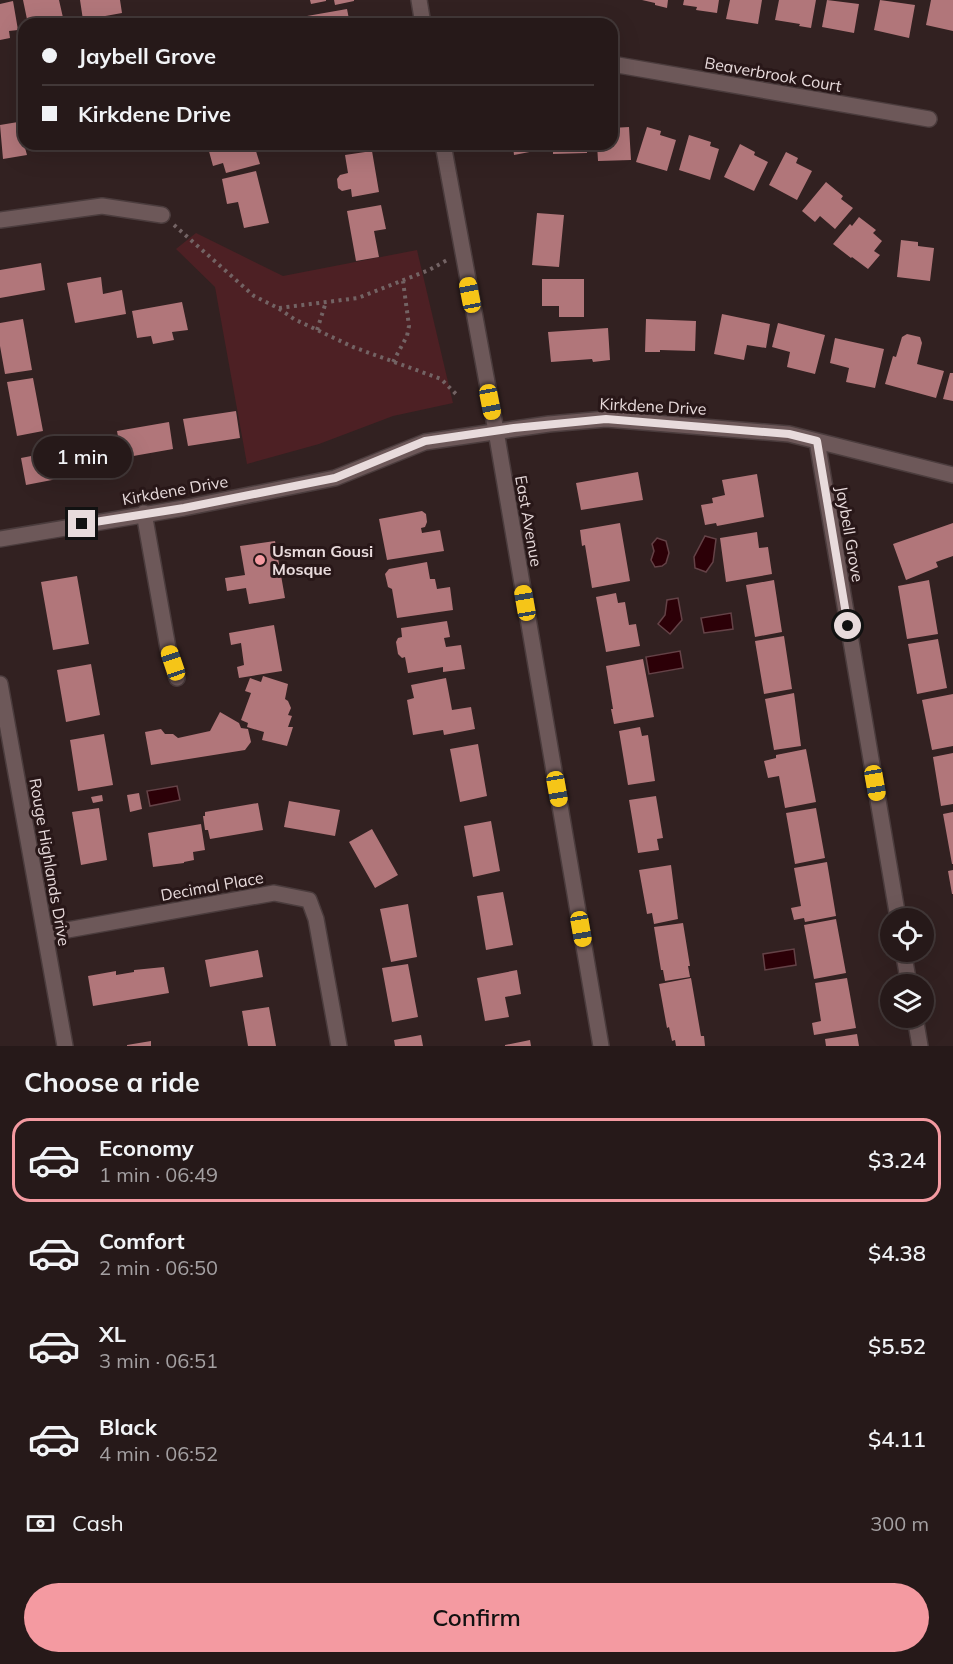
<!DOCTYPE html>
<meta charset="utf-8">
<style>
body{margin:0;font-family:Mulish,sans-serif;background:#322626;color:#f1f3f6;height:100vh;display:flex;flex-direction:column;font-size:22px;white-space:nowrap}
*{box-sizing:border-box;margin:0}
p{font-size:20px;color:#a4a0a2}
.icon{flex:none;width:33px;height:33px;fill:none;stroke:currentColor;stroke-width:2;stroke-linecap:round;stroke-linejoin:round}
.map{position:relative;height:1046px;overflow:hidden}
.details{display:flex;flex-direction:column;background:#261919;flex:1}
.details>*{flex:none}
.banner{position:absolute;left:18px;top:18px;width:600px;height:132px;border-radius:18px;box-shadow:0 6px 24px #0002,0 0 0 2px #423838;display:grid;align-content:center;height:132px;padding:0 24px;background:#261919}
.fabs{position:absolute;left:880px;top:908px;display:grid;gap:12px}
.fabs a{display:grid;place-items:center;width:54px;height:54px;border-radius:50%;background:#261919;box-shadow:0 6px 24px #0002,0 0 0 2px #423838;font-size:30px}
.end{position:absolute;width:27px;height:27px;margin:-14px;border:8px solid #e8dbdc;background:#111;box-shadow:0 0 0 3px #111}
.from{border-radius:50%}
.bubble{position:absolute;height:42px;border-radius:21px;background:#261919;box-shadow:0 6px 24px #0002,0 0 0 2px #423838;font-size:20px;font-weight:600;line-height:42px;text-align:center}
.car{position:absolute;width:18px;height:36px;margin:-18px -9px;border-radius:8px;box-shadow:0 0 4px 2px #0007;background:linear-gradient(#f5c518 24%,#345 0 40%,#f5c518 0 76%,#345 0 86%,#f5c518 0)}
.banner b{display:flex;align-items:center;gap:21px;height:57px;font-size:22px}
.banner b+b{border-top:2px solid #423838}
.banner i{width:15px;height:15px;background:#f1f3f6}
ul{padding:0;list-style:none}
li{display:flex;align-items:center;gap:18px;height:84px;margin:0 12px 9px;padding:0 12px;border:3px solid transparent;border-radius:18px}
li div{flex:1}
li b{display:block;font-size:22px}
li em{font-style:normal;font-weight:600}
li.current{border-color:#f49aa1}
li>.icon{width:54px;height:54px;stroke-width:1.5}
h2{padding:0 24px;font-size:27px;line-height:72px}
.pay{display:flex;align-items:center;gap:15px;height:66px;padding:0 24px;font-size:22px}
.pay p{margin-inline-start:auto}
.action{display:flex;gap:12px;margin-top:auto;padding:12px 24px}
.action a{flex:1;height:69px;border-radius:36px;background:#f49aa1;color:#111;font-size:24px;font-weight:600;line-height:69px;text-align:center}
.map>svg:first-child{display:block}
</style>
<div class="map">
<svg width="953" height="1046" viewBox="0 0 953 1046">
<rect width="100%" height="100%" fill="#322121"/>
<!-- green -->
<path fill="#4d2024" d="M196,233L283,276L417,250L453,403L393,416L319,444L247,464L215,287L176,249Z"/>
<!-- water -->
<path fill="#2c0007" stroke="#644247" stroke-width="1.5" d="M705,536L716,539L713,562L706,572L695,568L694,557Z
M657,538L666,541L669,553L666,563L662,566L655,567L651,560L654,551L652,544Z
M678,598L682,620L670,634L658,624L665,615L667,600Z
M731,613L733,629L704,633L701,618Z
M680,651L683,668L649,674L646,657Z
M177,786L180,800L150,806L147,791Z
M794,949L796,965L765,970L763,954Z"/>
<!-- building -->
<path fill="#b1767a" d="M23,0H59L64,22L52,24H28Z
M80,0H120L122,13L83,20Z
M310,0H326V1L311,4Z
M334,0H354V1L335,5Z
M642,0H668L667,8L655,5V3Z
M684,0H719L717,13L696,10L697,7L683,5Z
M730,0H762L758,24L726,19Z
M779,0H816L811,28L799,26L800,24L775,20Z
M827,0L859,4L854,33L822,27Z
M880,0L915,5L909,38L874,30Z
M931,0H953V31L926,25Z
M13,1L18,30L9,31L10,38L0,40V4Z
M347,9L350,24H308L307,16Z
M24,121V144L27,155L3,159L0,125Z
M629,127L631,160L598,161L597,144H612V128Z
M647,127L661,131L660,135L676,140L667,171L636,162Z
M689,135L711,142L710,146L719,149L710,180L679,170Z
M207,144H243L245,151L255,148L260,164L226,173L223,163L213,166Z
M335,144H355V145L336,149Z
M491,144H544L545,149L514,155L513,146L492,150Z
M553,144H587V153L553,154Z
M740,144L755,152L754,155L768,162L754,191L724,177Z
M372,151L379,192L352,197L351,189L342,191L338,188L337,179L340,175L348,173L345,155Z
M786,152L798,158L796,163L812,171L797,200L769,185Z
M256,171L269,223L244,228L238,202L227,204L222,179Z
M826,182L843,196L841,199L853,208L835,229L820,216L815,222L802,211Z
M381,205L386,229L374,231L379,257L356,261L347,211Z
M537,213L564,215L559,267L532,265Z
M859,217L876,230L873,233L882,241L874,251L880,255L868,269L852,257L851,258L833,244L850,224L852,226Z
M901,240L918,242V246L934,248L930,281L897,277Z
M41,263L45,290L0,298V270Z
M101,277L103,294L122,290L126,314L75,323L67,283Z
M542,279H584V317H559V306H542Z
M182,302L188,330L172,332L174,340L153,344L151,336L137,338L132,311Z
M722,314L770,324L766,348L747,345L744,360L714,354Z
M23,319L32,370L5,374L0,346V323Z
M646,319L696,321L695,351L660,350V352H645Z
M778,323L825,335L815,374L787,367L790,352L772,347Z
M608,328L610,360L593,362L592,359L551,362L548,332Z
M907,334L920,337L922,343L917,364L944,371L936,398L885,384L893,356L896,357L902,337Z
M835,338L884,349L875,388L846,382L849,368L830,363Z
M950,373H953V401L943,399Z
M33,378L43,431L17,436L7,382Z
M236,411L240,438L188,446L183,419Z
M169,422L173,449L122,458L117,431Z
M72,448L78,475L26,485L21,458Z
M638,472L643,500L581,510L576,483Z
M757,474L764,517L717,526L716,523L705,525L701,505L713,503L712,498L725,495L722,480Z
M422,511L426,514L427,522L425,527L421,528L422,533L440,530L444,551L387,560L379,519Z
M620,523L630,581L592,588L585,545L582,546L580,530Z
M953,523V556L936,562L938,567L906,580L893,544Z
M757,532L759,548L768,547L772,574L726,582L720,538Z
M275,541L285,598L249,604L246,588L227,591L225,578L245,575L240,546Z
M427,562L430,579H435L437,589L450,587L453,610L397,618L392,589L388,587L385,574L389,569Z
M77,576L89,644L53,650L41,582Z
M774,580L782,632L755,637L746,585Z
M929,580L938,634L907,639L898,586Z
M616,593L618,603L625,602L629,625L636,624L640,646L606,652L596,597Z
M447,621L450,637L444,638L446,647L461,645L465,669L443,672V667L408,673L405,657L402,658L398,654L396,642L398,638L402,637L401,628Z
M274,625L282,671L239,678L237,667L244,665L241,643L231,645L229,633Z
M784,636L792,689L764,694L755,641Z
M938,639L947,688L917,694L908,644Z
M643,659L654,717L614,724L611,709H613L606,666Z
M91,664L100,715L66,722L57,670Z
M263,676L288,684L285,699L288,701L291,708L288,715L292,716L288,727H293L287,746L262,740L264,732L247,727L248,723L241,720L251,693L245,691L250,678L261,682Z
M446,678L452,710L471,707L475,729L444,735L443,730L413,735L407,700L414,698L411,685Z
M794,693L801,746L774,750L765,699Z
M953,694V746L932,750L922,700Z
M220,712L239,723L241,728L248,729L251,742L245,750L151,765L145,732L161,729L165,734H173L178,738L210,731Z
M640,727L642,736L648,735L655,781L628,785L619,731Z
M104,734L113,785L78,791L70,740Z
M478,744L487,796L460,802L450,749Z
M806,749L816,802L785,808L779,776L768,778L764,761L776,758V755Z
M953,753V804L941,806L933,757Z
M139,793L142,809L130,812L127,795Z
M102,795L103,801L93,803L91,797Z
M656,796L663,838L657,839L659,850L638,853L629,800Z
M289,801L340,810L335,836L284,827Z
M258,803L263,830L210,839L208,830H205L203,816H205V812Z
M99,808L107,860L81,865L72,812Z
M816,808L825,858L795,864L786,813Z
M953,812V864H952L943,814Z
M491,821L500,871L473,877L464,826Z
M201,824L205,850L193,852L194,860L184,862V863L153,867L148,833Z
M372,829L398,875L375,888L349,842Z
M827,862L836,916L805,922L804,918L794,920L791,908L801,906L794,868Z
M671,865L678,919L654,924L652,913L647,914L639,870Z
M953,870V894H952L948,871Z
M503,892L513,945L486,950L477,896Z
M408,904L417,957L391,962L380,909Z
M836,919L846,973L814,979L804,925Z
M683,923L690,966H688L690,977L665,981L663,970H661L654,927Z
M258,950L263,977L210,987L205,960Z
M408,964L418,1017L392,1022L382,968Z
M164,967L169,993L93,1006L88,976L116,971V975L134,972V970Z
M517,970L521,994L505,997L509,1017L485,1021L477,978Z
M691,978L701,1036H704L705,1046H676L675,1040L672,1041L669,1027L667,1028L659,984Z
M847,978L856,1028L814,1035L812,1023L821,1021L815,983Z
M269,1007L276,1046H248L242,1011Z
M857,1034L859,1046H826L825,1039Z
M421,1035L423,1046H395L394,1040Z
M530,1040L531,1046H505V1045Z
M151,1041V1046H127V1045Z"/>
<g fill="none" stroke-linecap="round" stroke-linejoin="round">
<!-- street casing -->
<g stroke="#4b3c3d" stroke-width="18">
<path id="street" d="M612,64L929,119
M0,220L102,206L162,215
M817,441L898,918
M144,513L168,648L177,678
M0,539L184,508L335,478L425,442L549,424L606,419L789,434L953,475
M0,684L65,1046
M45,934L274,893L309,900L316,919L339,1046
M903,951L909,984
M915,1017L920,1046"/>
</g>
<!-- secondary casing -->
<g stroke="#4b3c3d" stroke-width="18">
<path id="secondary" d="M419,0L423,24
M443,144L496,431L601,1046"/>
</g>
<!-- path -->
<path stroke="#736364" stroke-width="4" stroke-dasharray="3 4.5" stroke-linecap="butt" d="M174,225L254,296L278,308L294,319L353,347L441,379L457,395
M279,308L358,298L429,270L449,259
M317,330L326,302
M393,362L407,336L409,326L403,281"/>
<!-- street -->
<use href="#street" stroke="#6d5859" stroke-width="15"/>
<!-- secondary -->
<use href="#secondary" stroke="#6d5859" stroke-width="15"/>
</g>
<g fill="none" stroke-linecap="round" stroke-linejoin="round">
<!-- route -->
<path stroke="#e8dbdc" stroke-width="8" d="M82,524L184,508L335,478L425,441L514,428L606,419L789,434L817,441L848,626"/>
</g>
<!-- markers -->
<circle fill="#f49aa1" stroke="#281718" stroke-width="2" cx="260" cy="560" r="6"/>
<g text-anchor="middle" stroke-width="6" stroke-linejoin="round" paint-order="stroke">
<!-- street labels -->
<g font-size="16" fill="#e8dbdc" stroke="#281718">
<text transform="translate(773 74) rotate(10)" y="6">Beaverbrook Court</text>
<text transform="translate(653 406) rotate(3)" y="6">Kirkdene Drive</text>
<text transform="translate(175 490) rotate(-10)" y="6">Kirkdene Drive</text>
<text transform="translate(529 521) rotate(80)" y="6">East Avenue</text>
<text transform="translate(850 534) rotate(80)" y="6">Jaybell Grove</text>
<text transform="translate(50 862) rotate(80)" y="6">Rouge Highlands Drive</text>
<text transform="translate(212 886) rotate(-10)" y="6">Decimal Place</text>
</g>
<!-- poi labels -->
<g font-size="16" font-weight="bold" fill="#e8dbdc" stroke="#281718" text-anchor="start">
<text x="272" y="557">Usman Gousi<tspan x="272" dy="18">Mosque</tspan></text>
</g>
</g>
</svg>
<div class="fabs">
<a><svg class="icon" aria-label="locate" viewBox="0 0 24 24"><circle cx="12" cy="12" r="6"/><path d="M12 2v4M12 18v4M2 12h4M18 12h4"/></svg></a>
<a><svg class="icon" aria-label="layers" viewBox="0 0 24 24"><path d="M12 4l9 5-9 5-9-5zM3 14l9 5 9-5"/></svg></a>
</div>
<i class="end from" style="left:848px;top:626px"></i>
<i class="end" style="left:82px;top:524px"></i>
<div class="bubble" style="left:33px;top:436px;width:99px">1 min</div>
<i class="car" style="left:470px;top:295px;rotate:349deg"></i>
<i class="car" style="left:490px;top:402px;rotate:169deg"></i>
<i class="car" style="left:525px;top:603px;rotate:350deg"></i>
<i class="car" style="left:173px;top:663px;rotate:341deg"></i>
<i class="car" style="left:875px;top:783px;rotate:170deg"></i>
<i class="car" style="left:557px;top:789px;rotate:170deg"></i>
<i class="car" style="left:581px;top:929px;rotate:170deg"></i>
<div class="banner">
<b><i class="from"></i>Jaybell Grove</b>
<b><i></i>Kirkdene Drive</b>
</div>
</div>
<section class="details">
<h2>Choose a ride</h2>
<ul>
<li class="current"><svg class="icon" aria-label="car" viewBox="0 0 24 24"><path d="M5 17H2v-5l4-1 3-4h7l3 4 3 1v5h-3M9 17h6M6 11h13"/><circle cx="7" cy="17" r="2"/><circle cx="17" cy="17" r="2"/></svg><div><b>Economy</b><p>1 min · 06:49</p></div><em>$3.24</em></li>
<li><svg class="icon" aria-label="car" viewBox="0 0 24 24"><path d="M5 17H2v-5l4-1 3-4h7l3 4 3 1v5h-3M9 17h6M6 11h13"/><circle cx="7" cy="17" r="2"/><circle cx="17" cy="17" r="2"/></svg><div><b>Comfort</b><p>2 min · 06:50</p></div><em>$4.38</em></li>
<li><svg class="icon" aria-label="car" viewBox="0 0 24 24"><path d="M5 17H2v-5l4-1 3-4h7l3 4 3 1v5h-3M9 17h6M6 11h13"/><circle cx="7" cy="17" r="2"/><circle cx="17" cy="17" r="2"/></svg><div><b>XL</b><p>3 min · 06:51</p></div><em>$5.52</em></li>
<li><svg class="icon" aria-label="car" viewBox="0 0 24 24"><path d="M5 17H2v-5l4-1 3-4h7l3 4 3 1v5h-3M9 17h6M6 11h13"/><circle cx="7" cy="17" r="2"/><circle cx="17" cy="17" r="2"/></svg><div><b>Black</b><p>4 min · 06:52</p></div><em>$4.11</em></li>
</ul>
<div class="pay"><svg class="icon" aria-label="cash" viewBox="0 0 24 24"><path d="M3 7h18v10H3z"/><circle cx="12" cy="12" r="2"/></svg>Cash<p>300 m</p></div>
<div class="action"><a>Confirm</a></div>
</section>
